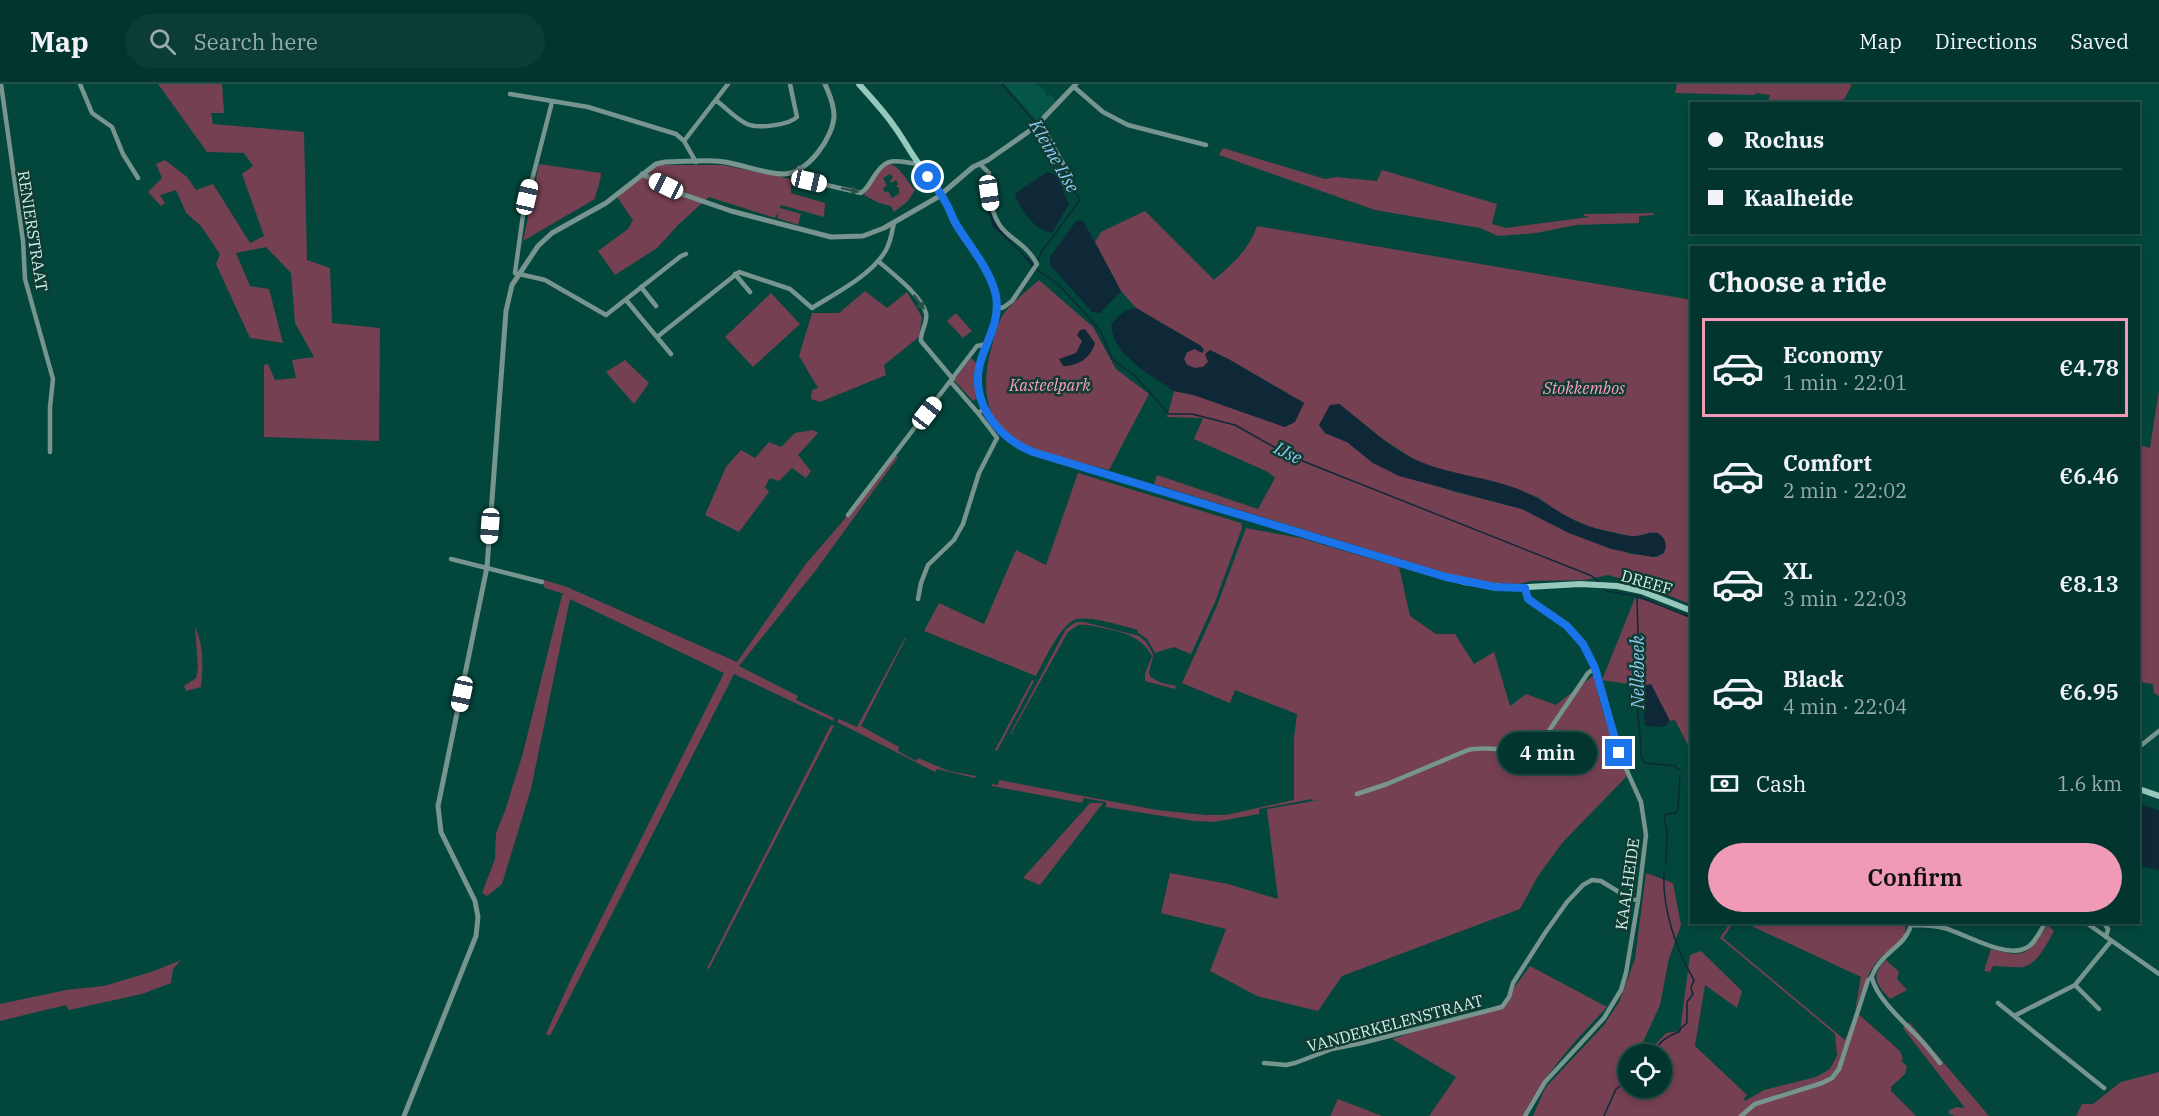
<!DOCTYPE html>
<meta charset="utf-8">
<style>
body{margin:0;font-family:"IBM Plex Serif",serif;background:#0c3d35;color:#f1f3f6;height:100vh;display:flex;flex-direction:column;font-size:22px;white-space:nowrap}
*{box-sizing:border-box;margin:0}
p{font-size:20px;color:#96abaa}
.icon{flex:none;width:33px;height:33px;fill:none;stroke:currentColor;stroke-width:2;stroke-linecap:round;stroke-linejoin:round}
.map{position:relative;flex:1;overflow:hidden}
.panel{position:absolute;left:1690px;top:162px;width:450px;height:678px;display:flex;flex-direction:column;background:#02352d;border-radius:0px;box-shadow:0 3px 9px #0003,0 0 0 2px #235049}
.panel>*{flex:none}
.guide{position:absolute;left:1690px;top:18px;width:450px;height:132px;border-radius:0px;box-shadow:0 3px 9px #0003,0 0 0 2px #235049;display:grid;align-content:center;height:132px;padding:0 18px;background:#02352d}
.fabs{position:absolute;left:1618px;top:960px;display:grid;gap:12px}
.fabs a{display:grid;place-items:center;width:54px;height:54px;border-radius:50%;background:#02352d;box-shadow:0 3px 9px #0003,0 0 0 2px #235049;font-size:30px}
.end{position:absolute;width:27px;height:27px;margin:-14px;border:8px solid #1a73e8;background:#fff;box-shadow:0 0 0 3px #fff}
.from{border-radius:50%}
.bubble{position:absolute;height:42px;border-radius:21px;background:#02352d;box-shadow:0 3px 9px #0003,0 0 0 2px #235049;font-size:20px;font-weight:600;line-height:42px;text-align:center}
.car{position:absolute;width:18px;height:36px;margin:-18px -9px;border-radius:8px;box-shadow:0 0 4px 2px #0007;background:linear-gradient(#fff 24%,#345 0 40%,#fff 0 76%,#345 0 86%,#fff 0)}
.guide b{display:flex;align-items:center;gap:21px;height:57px;font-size:22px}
.guide b+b{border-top:2px solid #235049}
.guide i{width:15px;height:15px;background:#f1f3f6}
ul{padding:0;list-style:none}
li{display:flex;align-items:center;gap:18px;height:99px;margin:0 12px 9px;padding:0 6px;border:3px solid transparent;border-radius:0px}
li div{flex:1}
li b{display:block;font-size:22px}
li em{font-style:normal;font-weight:600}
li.selected{border-color:#f09ab6}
li>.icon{width:54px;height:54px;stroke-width:1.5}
h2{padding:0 18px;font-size:27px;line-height:72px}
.pay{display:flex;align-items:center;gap:15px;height:66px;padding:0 18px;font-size:22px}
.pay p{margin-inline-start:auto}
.cta{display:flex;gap:12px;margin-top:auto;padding:12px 18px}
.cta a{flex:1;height:69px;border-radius:36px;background:#f09ab6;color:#111;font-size:24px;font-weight:600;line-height:69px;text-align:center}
header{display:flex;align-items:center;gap:36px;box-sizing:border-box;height:84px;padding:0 30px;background:#02352d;border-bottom:2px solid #235049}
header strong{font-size:28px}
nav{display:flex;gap:33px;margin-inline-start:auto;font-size:21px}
.search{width:420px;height:54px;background:#0c3d35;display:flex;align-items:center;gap:15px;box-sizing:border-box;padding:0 21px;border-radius:33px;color:#96abaa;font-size:22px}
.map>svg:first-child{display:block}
</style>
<header>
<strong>Map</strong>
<div class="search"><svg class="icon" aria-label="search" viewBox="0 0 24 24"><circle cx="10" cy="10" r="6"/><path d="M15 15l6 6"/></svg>Search here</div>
<nav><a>Map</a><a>Directions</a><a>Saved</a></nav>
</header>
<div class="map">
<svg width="2159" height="1032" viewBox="0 0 2159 1032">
<rect width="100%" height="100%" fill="#03473c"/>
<!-- built -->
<path fill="#055549" d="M1004,0H1036L1046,7L1045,10L1047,12L1049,10L1056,17L1037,37Z"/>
<!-- green -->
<path fill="#744052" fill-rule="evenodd" d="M158,0H222L224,29H211L213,40L304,48L307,176L330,184L332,239L380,244L379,357L264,353V281L268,280L275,296L296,294L292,276L314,273L295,239L291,189L266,163L236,169L250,202L269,205L283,259L250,254L216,180L220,170L201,142L186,129L176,106L160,111L165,119L161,122L148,108L162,94L156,80L165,76L187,93L196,106L213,100L250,159L264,152L242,90L253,82L244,69L207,68Z
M1677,0H1852L1845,14L1839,19L1767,20L1770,11L1756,9L1755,11L1675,9Z
M1223,64L1325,95L1336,93L1377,97L1382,86L1497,120L1492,140L1506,144L1589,133L1583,131L1584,130L1654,129V131L1639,132V139L1576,141L1536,149L1498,152L1480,144L1375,126L1219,71Z
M887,79C901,82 906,97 915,106L908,117L894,128L891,122L879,119L864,111L881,82ZM890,90L893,93L890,97L891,99L896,96L898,100L896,102L900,105L898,106L900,109L892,114L888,107L885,109L883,104L887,102L883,94Z
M539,80L601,89C601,98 596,106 595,115L523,157Z
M659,81H723L791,95V109L825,119L824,133L781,121L780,124L801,130L798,141L777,134L779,127L775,134L709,113L679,140L657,164L615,191L598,167L628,145L633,136L617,113L632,100Z
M1145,127L1214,196C1234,178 1248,167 1257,142L1692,216V521L1646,502L1608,491L1585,496L1530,497C1516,504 1476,496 1459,493L1154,400L1157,391L1258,425L1275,394L1268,388L1194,355L1203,334L1167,333L1174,307L1194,311L1285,343L1304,319L1230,276L1210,266L1208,278L1203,283L1195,284L1187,281L1184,275L1187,268L1195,265L1199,266L1201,262L1136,224L1121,207L1095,158L1101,148ZM1339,320L1384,356L1418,378L1452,389L1517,405L1539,414L1561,430L1590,443L1634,453L1652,448L1659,473L1631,470L1569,449L1522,425L1452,407L1373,379L1347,358L1325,349L1319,341L1324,333Z
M1039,196L1093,243L1116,285L1149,310L1109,386C1077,377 1036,372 1009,351C979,328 984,289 993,258C996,248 999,235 1005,228C1015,216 1028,206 1039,196Z
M865,207L887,224L907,208L922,233L919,253L884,281L886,291L820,318L811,315L812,306L818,304L799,272L812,229H839Z
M771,209L800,240L753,283L725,253Z
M956,229L972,247L963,254L947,237Z
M971,274L978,281L975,296L976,315L973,317L954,296Z
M625,276L649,299L634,320L606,288Z
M2159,306V612L2154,609L2153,600L2139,598V361L2150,364Z
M813,346L818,349L798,371L811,387L806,394L792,384L779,397L770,394L765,403L769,408L739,448L705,431L726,383L741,366L755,374L769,358L781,363L795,349Z
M894,371L898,373L816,486L739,582L798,612L796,616L834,634L833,637L734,590L550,952L546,950L572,893L724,589L570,515L531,705L502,800L487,812L482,809L495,775L496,749L505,727L523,669L562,511L564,510L545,504L541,495L567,503L737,578L805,481L848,431Z
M1078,389L1241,439L1242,444L1215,518L1191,570L1174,563L1155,569L1147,555L1137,548L1138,546C1122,542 1093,532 1077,535C1062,537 1043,579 1036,592L924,547L939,519L984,540L1016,466L1046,481Z
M1246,444L1300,454L1399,483L1410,532L1436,550H1455L1474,580L1494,568L1510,622L1526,610L1556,621L1594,591C1601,626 1612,660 1627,692L1563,758L1538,792L1520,825L1342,892L1318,927L1257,912L1210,887L1226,845L1161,829L1170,789L1228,800L1278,815L1267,725L1343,712L1313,717L1312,715L1259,725V730L1214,738L1194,737L1106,723V718L1084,714L1082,719L992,702V700L998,701L999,696L1157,726L1206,731H1226L1294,716V654L1297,630L1235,606L1230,619L1182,599L1216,524Z
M1635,514L1658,519L1692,534V669L1675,636L1670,637L1651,601L1641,602L1602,596Z
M1076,538H1084L1139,552L1146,558L1153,570C1153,576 1149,584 1149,589C1151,598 1169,600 1176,602L1175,605L1145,597V590L1152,572C1141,552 1123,548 1102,544C1094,542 1086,540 1078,541L1068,548L1011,650H1010L1066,545Z
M195,543C204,561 203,584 201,603L186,607L184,602L196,594L198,583Z
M905,554H906L861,642L899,663L898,667L916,677L918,674L949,687L976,692L975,694L937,685L935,688L837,638L839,635L857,643Z
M1032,596L1034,597L997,667L995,666Z
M831,641L834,642L709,885L707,884Z
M1090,719H1103L1040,801L1023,794Z
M1646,789L1673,799L1681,841L1669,874L1660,921L1643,958L1652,964L1666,949L1680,947L1690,871L1701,867L1742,907L1737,924L1705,901L1695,962L1747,1011L1744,1014L1745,1017L1764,1006L1816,993L1830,985L1837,972L1835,950L1720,854L1730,839H1733L1723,854L1845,956L1856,928L1900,967L1903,975L1901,977L1907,982L1905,990L1891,1003V1007L1916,1032H1533L1545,1004L1604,941L1619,918L1635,875ZM1629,970H1662V1004H1629ZM1837,986L1824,1000L1779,1012L1778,1010L1825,996Z
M1888,838L1905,842C1909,857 1889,865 1880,874C1866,889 1862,908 1855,927L1861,893L1745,839Z
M2048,841L2054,847C2047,859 2038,880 2023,883C2013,884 2003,882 1993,882L1990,888L1984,887L1991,865C2026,875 2028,870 2048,841Z
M181,876L173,885L171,899L142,910L69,926L66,921L0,937V920L66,906L104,902L154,887Z
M1886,876L1899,888L1897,895L1907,906L1890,915C1876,900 1870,892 1886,876Z
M1530,882L1607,923C1575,957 1544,990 1523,1032H1429L1456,993L1392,955L1502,920Z
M1909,938L1989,1032H1955L1949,1030V1026L1957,1023L1965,1024L1903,944Z
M2159,988V1032H2076L2082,1020H2093L2121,998Z
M1338,1015L1382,1032H1330Z"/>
<!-- water -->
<path fill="#0e2838" d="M1047,88L1056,91L1069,120L1052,149C1032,144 1024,129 1015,112L1016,109Z
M986,120H989C995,148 1017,161 1035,182L1033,184L1021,169L993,143Z
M1080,136L1084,138L1121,207L1100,229L1092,228L1050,181V173L1076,137Z
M1136,224L1201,262L1204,266L1202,269L1195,265L1187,268L1184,275L1187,281L1195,284L1203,283L1208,278L1205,270L1210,266L1230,276L1304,319L1295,338L1285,343L1194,311L1174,307L1142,286L1122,268L1114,255L1111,241C1118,232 1125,225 1136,224Z
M1085,245L1095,259C1091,274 1078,282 1063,282L1059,275L1076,269L1082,257L1077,251L1080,246Z
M1339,320C1365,339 1390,366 1421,378C1452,391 1487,393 1518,405C1544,415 1564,435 1591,443C1600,446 1627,453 1636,452C1644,452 1650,448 1658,449C1666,455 1668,461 1663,470L1653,473L1611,465L1569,449L1522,425L1399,392L1373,379L1347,358L1325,349L1319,341L1330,321Z
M1651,600L1670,637L1664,643L1645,642L1641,602Z
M2139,720L2159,726V786L2139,782Z"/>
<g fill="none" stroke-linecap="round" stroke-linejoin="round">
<!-- stream -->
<path stroke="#0e2838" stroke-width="1.5" d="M1002,0L1036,39
M987,110L988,120
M1038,176L1042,167L1080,116L1039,43
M1036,185L1058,200L1093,238L1101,248L1112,275L1135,292L1169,330H1192L1235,341L1290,372L1592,492L1598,498
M1603,504L1606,507L1637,512L1692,534
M1637,513L1639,587L1636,607L1641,664
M1641,667V672L1645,679L1675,682L1679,686
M1666,781L1667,747L1664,733L1666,730L1675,729L1678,725L1680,691
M1653,970C1658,958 1667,952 1679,948L1681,944L1687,939V918L1693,910L1691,904L1694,896C1676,866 1662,824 1664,788
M1604,1032L1616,1005L1629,995"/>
<!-- minor -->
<path stroke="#77958e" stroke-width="4.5" d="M1,0L23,157L25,195L53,295L50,323V368
M80,0L92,29L112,43L123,70L138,94
M1074,3L1103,28L1128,41L1206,61
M510,10L588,23L676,50L684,57L696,78
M717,17C726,24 736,35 747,40C758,45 789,41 797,33L790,0
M552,18L523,131L515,189L545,196L606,231L681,172L686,170
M1040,39L1069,90
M684,57L728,0
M980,80L989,89C987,97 989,104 990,113C996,157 1021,150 1037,180L1012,217L1004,223L997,225
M799,84L809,97L861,109C867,105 869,100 873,94C887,71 894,77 919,80
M878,177C892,189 921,211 926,229C928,239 920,248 921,257L953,295
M735,190L750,208
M641,203L656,222
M626,216L671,270
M657,253L739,188L790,205L812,224C836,209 872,191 886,166C891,157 892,148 894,138
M951,298L978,329L984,325
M848,431L977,262L987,260
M451,475L542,498
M1525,504L1528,515L1567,542L1583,560L1590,572L1595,584L1614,658L1641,718L1646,751L1638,817L1626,889L1621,906L1604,934L1545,998L1525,1032
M918,515L921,499L928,481L954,456L963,440L979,389L997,354L978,329
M2139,663L2159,647
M1357,710L1387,700L1468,666C1495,660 1517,674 1542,657L1588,589L1595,584
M2085,838L2159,890
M2103,838L2108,845L2106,853
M1911,841C1922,841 1934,841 1944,844C1964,849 2005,875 2026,864C2035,860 2040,847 2046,838
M1872,894C1877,915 1904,938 1918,953C1926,961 1933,970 1940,979
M2075,901L2099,925
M1998,919L2104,1004
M2014,932L2075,901L2111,857
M1264,979L1286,981L1295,979L1332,965L1362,959L1502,923L1509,913L1513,899L1545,849L1567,818L1583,801L1592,796L1601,797L1627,813L1638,817
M1741,1032L1755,1020L1822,999L1832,994L1839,985L1868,896C1874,893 1873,886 1878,881C1889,865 1906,860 1911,841"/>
<!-- tertiary -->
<path stroke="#77958e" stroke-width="5" d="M642,90L682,110L731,127L831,153L863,152L884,144L938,113L973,83L988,76L1035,43L1076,0
M404,1032L476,852L478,833L475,817L441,748L438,722L487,483L506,227L512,201L538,162L552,149L606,119L656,80L665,78C684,78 706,75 725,78C744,81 765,90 784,90C808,89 834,53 834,31C834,19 829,10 825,0"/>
<!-- secondary -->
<path stroke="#96c8bc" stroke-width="6" d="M859,0C871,14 884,27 894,42C903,54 910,68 919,80C928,92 938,104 945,117C949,124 951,131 954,138C967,161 989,183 995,209C1001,233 988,252 981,274C968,316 996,352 1033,368L1464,498L1510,504L1580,500L1617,502L1641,507L1692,527
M2139,705L2159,712"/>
</g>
<!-- one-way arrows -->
<defs><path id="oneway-solid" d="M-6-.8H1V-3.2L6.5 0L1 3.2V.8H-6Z" transform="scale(1.5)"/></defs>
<g fill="#2a5149">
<use href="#oneway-solid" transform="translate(850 106) rotate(12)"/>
<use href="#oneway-solid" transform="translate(919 218) rotate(55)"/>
</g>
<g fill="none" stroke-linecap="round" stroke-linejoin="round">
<!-- route -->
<path stroke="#1a73e8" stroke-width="8" d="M928,93C935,101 941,110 946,119C950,126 952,133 956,140C969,162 991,186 996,212C1000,235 989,253 982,273C967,315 996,353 1033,368L1446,493L1495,503L1525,504L1528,515L1567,542L1583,560L1595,584L1619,669"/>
</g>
<g text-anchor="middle" stroke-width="5" stroke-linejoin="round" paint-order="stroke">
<!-- street labels -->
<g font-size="16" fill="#cef3e9" stroke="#103a32">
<text transform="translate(33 147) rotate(81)" y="6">RENIERSTRAAT</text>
<text transform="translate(1647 498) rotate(16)" y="6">DREEF</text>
<text transform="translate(1627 800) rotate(-82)" y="6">KAALHEIDE</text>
<text transform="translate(1395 939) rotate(-15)" y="6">VANDERKELENSTRAAT</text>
</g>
<!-- park labels -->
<g font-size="16" font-style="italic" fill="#fba1bf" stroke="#103a32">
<text x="1050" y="307">Kasteelpark</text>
<text x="1584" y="310">Stokkembos</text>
</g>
<!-- water labels -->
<g font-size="18" font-style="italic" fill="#8dc9f1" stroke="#103a32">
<text transform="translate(1054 72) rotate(60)" y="6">Kleine IJse</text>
<text transform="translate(1288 369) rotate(26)" y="6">IJse</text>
<text transform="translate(1638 588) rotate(-90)" y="6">Nellebeek</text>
</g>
</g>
</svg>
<div class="fabs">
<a><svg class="icon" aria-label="locate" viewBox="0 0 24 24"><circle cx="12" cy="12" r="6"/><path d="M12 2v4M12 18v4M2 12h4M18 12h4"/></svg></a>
</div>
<i class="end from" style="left:928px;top:93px"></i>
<i class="end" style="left:1619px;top:669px"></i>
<div class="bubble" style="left:1498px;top:648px;width:99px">4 min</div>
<i class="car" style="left:809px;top:97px;rotate:103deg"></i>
<i class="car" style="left:666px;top:102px;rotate:296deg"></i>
<i class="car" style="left:989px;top:109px;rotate:172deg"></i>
<i class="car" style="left:527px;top:113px;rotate:13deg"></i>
<i class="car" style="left:927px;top:329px;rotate:38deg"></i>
<i class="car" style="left:490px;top:442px;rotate:184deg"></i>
<i class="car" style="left:462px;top:610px;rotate:192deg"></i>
<div class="guide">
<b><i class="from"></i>Rochus</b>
<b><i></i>Kaalheide</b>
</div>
<section class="panel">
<h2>Choose a ride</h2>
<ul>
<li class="selected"><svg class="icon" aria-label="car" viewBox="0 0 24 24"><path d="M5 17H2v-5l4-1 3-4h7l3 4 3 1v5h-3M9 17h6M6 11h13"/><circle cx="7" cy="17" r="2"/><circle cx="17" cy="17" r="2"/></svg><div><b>Economy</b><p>1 min · 22:01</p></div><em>€4.78</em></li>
<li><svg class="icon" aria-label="car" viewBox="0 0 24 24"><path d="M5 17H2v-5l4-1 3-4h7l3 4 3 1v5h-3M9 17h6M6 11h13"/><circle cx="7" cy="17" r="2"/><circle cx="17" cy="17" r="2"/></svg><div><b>Comfort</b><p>2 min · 22:02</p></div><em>€6.46</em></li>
<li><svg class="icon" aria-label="car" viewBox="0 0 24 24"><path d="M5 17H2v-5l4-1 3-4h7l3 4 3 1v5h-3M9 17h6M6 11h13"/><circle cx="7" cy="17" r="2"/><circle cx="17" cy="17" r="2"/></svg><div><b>XL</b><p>3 min · 22:03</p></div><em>€8.13</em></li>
<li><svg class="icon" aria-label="car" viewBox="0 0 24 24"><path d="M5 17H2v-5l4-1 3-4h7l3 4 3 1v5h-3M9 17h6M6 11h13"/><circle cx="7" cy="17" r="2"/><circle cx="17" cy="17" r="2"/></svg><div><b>Black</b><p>4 min · 22:04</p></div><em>€6.95</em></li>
</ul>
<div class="pay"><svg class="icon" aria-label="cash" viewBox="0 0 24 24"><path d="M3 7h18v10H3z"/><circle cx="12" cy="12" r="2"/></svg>Cash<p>1.6 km</p></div>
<div class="cta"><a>Confirm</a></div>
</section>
</div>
